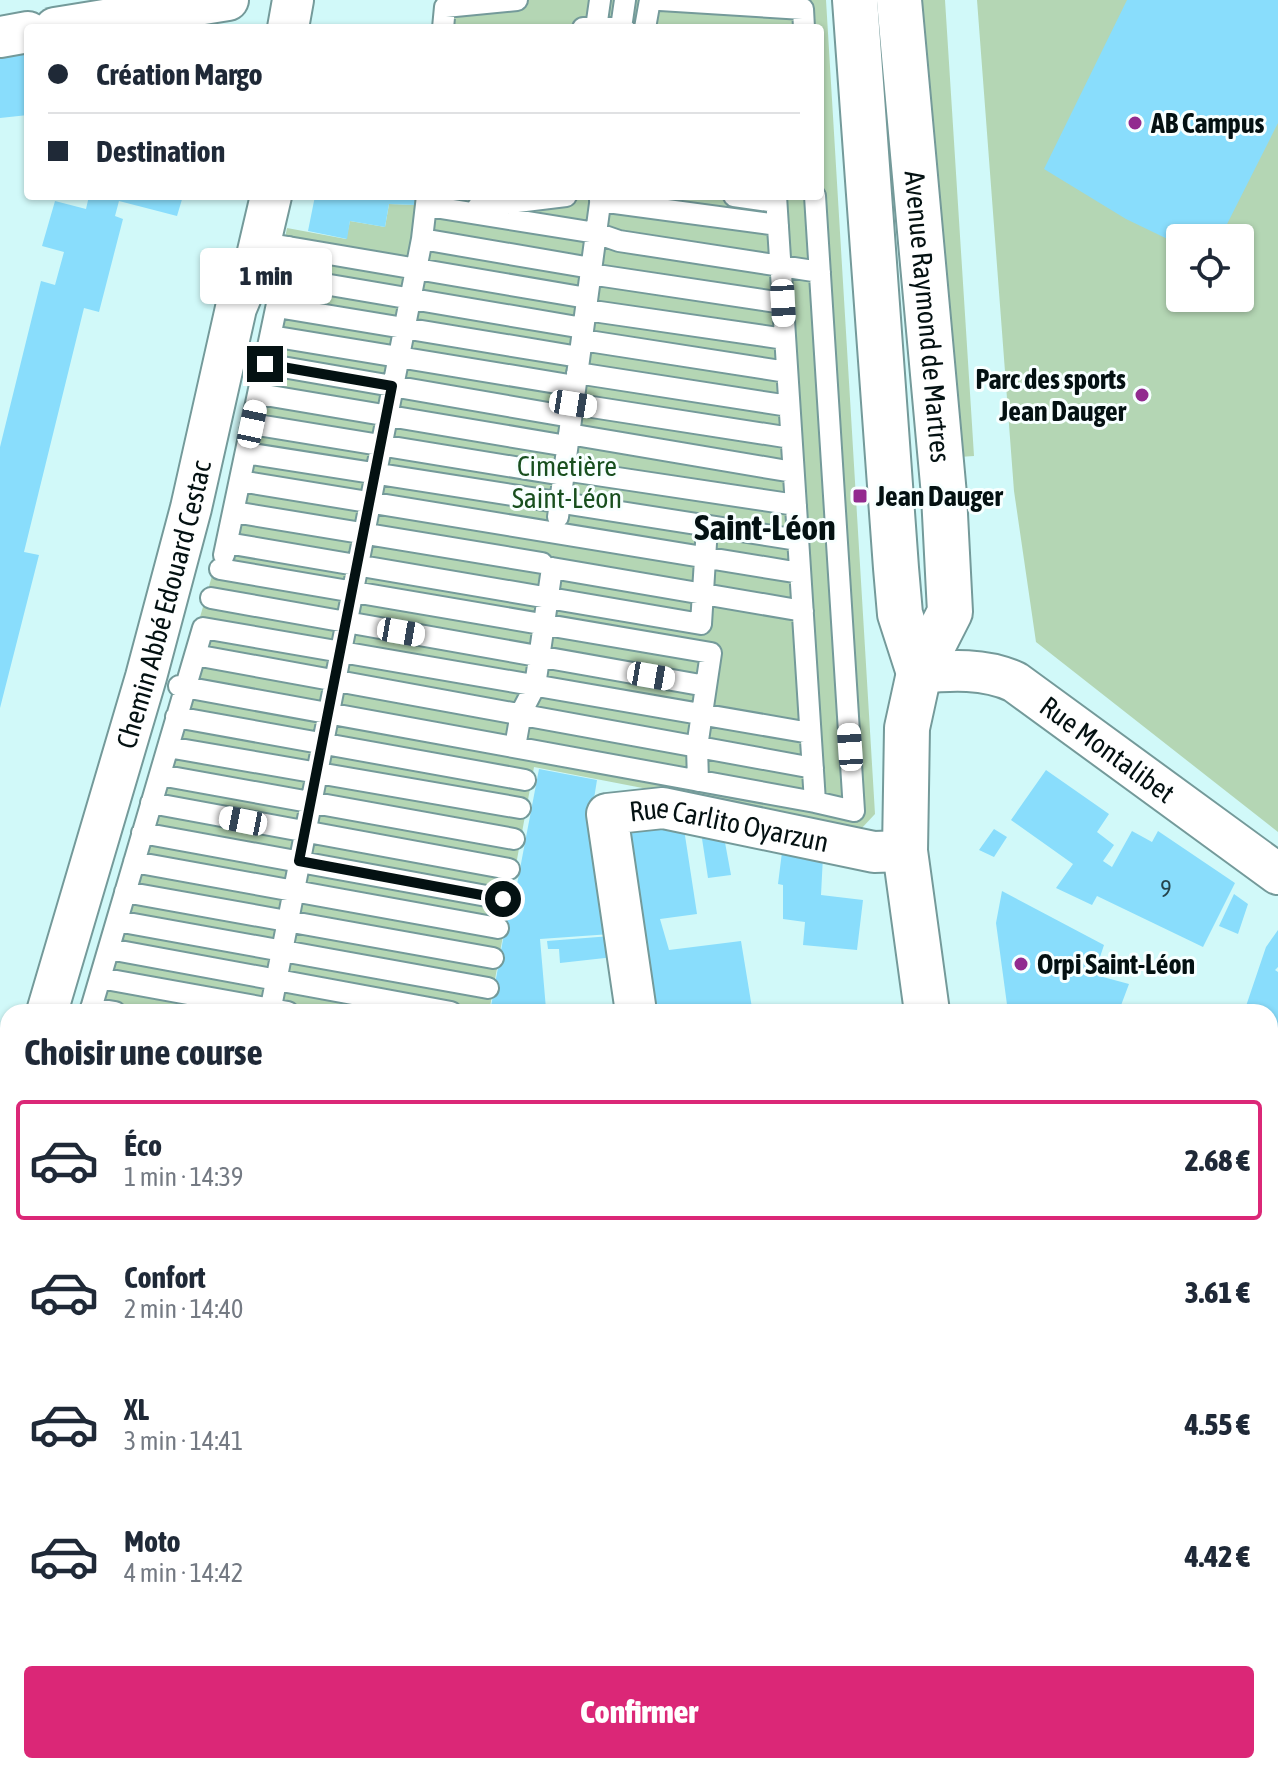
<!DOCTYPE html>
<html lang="fr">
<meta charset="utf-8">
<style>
body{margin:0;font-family:"Asap Condensed",sans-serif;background:#f2f2f3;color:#1f2937;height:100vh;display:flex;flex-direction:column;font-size:30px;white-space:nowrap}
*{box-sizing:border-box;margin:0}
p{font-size:26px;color:#747a83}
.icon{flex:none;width:44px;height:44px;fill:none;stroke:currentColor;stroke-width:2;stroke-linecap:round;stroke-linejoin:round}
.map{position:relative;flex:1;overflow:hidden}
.panel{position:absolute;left:0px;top:1004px;width:1278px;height:770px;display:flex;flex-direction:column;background:#fff;border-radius:24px 24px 0 0;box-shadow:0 2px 6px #0004}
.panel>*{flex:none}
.guide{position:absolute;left:24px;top:24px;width:800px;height:176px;border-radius:8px;box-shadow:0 2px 6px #0004;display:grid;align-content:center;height:176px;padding:0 24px;background:#fff}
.tools{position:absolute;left:1166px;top:224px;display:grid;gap:16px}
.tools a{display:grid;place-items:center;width:88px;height:88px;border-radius:8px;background:#fff;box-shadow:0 2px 6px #0004;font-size:40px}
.end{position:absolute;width:36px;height:36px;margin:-18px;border:10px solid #041112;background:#fff;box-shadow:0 0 0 4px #fff}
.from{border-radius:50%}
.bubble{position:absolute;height:56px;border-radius:8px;background:#fff;box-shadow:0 2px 6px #0004;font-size:26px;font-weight:800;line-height:56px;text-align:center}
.car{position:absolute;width:24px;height:48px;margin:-24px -12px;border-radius:10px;box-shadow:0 0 6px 2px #0007;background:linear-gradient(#fff 24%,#345 0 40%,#fff 0 76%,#345 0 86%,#fff 0)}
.guide b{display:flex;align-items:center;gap:28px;height:76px;font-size:30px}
.guide b+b{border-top:2px solid #e0e1e3}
.guide i{width:20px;height:20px;background:#1f2937}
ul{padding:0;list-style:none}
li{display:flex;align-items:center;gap:24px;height:120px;margin:0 16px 12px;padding:0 8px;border:4px solid transparent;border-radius:8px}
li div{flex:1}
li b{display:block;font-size:30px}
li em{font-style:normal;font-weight:800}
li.current{border-color:#db2777}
li>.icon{width:72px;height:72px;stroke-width:1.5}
h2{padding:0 24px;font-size:36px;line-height:96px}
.button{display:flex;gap:16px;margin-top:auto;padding:16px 24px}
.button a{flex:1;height:92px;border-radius:8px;background:#db2777;color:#fff;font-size:32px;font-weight:800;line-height:92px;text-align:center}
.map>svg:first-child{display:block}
</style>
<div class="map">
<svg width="1278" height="1773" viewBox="0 0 1278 1773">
<rect width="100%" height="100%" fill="#d1f9f9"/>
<!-- green -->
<path fill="#b4d6b4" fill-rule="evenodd" d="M439,0H826L875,814L860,830L534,767L489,1012H85L221,545L287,228L346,239L350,221L385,227L389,204L415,205L416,196H820V28H436Z
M920,0H945L974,456L959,457Z
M977,0H1278V832L1036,642L1014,491ZM1180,238H1240V298H1180Z
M8,1279V1591H0V1307Z"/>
<!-- building -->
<path fill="#89ddfc" d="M1127,0H1278V123L1220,238H1180V245L1126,219L1044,169Z
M28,54V115L0,118V58Z
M89,196H183L177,216L119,201L115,216L123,219L99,312L84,308L24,552L39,555L0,708V447L41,281L55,285L64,252L42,246L55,201L86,209Z
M315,196H416V205L389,204L385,227L350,221L347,239L308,231Z
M539,769L597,780L592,811L611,934L540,939L546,1009L490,1012L511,895H515Z
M1046,770L1109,814L1097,832L1114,845L1103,861L1112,867L1132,831L1152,842L1158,831L1235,883L1203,947L1097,896L1092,905L1056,888L1073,864L1011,820Z
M662,825L684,829L697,914L660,919L669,950L741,941L752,1008L726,1012H646L618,831Z
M994,829L1007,837L994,857L979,850Z
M701,832L724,837L731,875L708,878Z
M782,852L823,856L821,895L863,900L857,950L803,945L805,922L783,919V885L778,884Z
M1002,891L1104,945L1099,960L1108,963L1103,977L1129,984L1120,1008L1130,1012H1008L996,923Z
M1234,894L1248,904L1238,934L1219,926Z
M1278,930V967L1275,970L1278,972V1090L1270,1111V1012H1244L1266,947Z
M611,936L614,957L560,963L559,949H548L547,941Z
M1278,1163V1196L1274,1206L1270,1205V1180Z
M1270,1433L1278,1439V1470L1270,1468Z
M1270,1492L1278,1494V1544L1270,1541Z
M1270,1558H1278V1606L1270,1617Z
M8,1650V1698L0,1699V1651Z
M46,1766H78L79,1773H47Z
M430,1766H469L470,1773H431Z
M585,1766H690L679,1773L670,1767L662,1773H575Z
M927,1766H978L979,1773H928Z"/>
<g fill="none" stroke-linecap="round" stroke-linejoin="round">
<!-- service casing -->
<g stroke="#749a9a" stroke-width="24">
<path id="service" d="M660,0L803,9L804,28
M443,28L445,7L517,0
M583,28H624
M596,28L600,0
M621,28L625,0
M645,28L650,0
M734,196L776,202
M600,201L778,225
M428,206L596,233L619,241L820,272
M478,207L566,196
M422,239L591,268
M282,246L587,298
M590,274L783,303
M283,277L583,328
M277,307L579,357
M586,310L785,339
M271,336L575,386
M582,340L787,372
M265,364L571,417
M577,373L789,406
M259,394L567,446
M573,404L791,438
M252,424L563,475
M569,434L793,472
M246,453L798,540
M564,470L796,505
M240,481L800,573
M234,512L542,563
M558,517L601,196
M227,543L701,624L707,527
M224,555L289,247
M220,569L711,653L697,747L698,781
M211,598L706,686
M195,655L813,768
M179,686L815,802L776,196
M176,717L525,780
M168,747L520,808
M515,747L521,713L535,686L552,568L803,611
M160,775L514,839
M815,802L854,811L815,196
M151,803L509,869
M142,833L503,899
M134,862L498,928
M125,892L493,958
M117,921L488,988
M109,949L451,1012
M100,978L288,1012
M91,1008L115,1012
M90,1012L203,628L810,733
M270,1012L422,239L427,196
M0,1345L8,1347
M0,1380L8,1381
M0,1414L8,1415
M0,1449L8,1451
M0,1483L8,1485
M0,1518L8,1520
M0,1555L8,1557"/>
</g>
<!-- minor casing -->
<g stroke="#749a9a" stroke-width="44">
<g id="minor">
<path d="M55,28L228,0"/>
<path d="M288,28L293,0"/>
<path d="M0,37L28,32"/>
<path id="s1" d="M919,673C951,670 985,668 1015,682L1278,874"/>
<path id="s2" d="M47,1012L146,677L191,508L236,308L256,260L271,196"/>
<path id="s3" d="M636,1012L607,814L663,808L874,852L905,851"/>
<path d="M0,1092L8,1093"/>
<path d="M0,1227L8,1194"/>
<path d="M1270,1229L1278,1231"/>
<path d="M0,1609L8,1608"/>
<path d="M768,1773L778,1766"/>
</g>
</g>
<!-- secondary casing -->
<g stroke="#749a9a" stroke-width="48">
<g id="secondary">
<path d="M855,0L896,568L900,614L919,673"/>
<path id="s4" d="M899,0L944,495L950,612L919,673L907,728L905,851L927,1012"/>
<path d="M1041,1766L1042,1773"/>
</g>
</g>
<!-- service -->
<use href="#service" stroke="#fff" stroke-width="20"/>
<!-- minor -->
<use href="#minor" stroke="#fff" stroke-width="40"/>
<!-- secondary -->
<use href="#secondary" stroke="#fff" stroke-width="44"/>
</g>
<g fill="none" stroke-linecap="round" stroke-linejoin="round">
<!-- route -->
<path stroke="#041112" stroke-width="10" d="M265,364L392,386L299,861L503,899"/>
</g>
<!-- markers -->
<g fill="#922b8f" stroke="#f7ffff" stroke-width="3">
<circle cx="1135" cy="123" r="8"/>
<circle cx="1142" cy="395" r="8"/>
<rect x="852" y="488" width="16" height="16" rx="4"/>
<circle cx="1021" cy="964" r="8"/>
</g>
<g text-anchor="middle" stroke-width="6" stroke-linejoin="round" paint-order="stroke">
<!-- number labels -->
<g font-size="24" fill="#25444c">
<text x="1166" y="897">9</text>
</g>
<!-- poi labels -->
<g font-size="28" font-weight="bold" fill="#041112" stroke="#f7ffff" text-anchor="start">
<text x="1151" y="133">AB Campus</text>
<text x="1126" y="389" text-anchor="end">Parc des sports<tspan x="1126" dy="32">Jean Dauger</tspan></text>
<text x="876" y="506">Jean Dauger</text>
<text x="1037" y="974">Orpi Saint-Léon</text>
</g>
<!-- street labels -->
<g font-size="28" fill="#041112" stroke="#f7ffff">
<text dy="10" stroke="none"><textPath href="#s4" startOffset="318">Avenue Raymond de Martres</textPath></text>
<text dy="10" stroke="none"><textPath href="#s2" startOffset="424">Chemin Abbé Edouard Cestac</textPath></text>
<text dy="10" stroke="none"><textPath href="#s1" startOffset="212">Rue Montalibet</textPath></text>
<text dy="10" stroke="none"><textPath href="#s3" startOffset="324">Rue Carlito Oyarzun</textPath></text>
</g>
<!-- park labels -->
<g font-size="28" fill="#184f1e" stroke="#f7ffff">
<text x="567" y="476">Cimetière<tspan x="567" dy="32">Saint-Léon</tspan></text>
</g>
<!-- district labels -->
<g font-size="36" font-weight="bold" fill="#041112" stroke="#f7ffff">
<text x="765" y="540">Saint-Léon</text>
</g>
</g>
</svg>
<div class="tools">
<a><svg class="icon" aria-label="locate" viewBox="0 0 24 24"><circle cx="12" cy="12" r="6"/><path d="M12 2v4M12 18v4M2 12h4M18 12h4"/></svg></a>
</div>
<i class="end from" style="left:503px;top:899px"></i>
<i class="end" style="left:265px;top:364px"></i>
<div class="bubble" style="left:200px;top:248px;width:132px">1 min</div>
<i class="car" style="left:783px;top:303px;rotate:177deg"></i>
<i class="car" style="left:573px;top:404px;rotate:99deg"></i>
<i class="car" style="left:252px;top:424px;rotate:12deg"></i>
<i class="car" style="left:401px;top:632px;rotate:100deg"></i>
<i class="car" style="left:651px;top:676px;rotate:100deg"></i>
<i class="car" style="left:850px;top:747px;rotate:356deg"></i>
<i class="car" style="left:243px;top:821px;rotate:281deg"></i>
<div class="guide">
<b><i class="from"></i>Création Margo</b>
<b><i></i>Destination</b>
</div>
<section class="panel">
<h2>Choisir une course</h2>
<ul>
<li class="current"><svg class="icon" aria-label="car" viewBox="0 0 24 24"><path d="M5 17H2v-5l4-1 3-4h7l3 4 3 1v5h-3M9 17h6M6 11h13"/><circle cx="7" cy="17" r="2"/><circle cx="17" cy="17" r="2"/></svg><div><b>Éco</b><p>1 min · 14:39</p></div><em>2.68 €</em></li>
<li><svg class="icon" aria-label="car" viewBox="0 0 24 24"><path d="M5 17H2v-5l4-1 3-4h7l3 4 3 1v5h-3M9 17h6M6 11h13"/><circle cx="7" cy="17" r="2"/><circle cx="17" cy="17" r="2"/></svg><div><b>Confort</b><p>2 min · 14:40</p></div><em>3.61 €</em></li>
<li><svg class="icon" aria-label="car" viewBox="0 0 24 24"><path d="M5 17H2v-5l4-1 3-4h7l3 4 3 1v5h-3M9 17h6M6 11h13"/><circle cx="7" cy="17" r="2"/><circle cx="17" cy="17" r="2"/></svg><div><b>XL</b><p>3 min · 14:41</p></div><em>4.55 €</em></li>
<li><svg class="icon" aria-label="car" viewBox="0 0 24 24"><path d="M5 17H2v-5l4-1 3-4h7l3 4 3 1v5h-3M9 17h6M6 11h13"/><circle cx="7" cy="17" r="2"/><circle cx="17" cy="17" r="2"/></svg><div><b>Moto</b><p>4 min · 14:42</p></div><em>4.42 €</em></li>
</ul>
<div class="button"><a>Confirmer</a></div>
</section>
</div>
